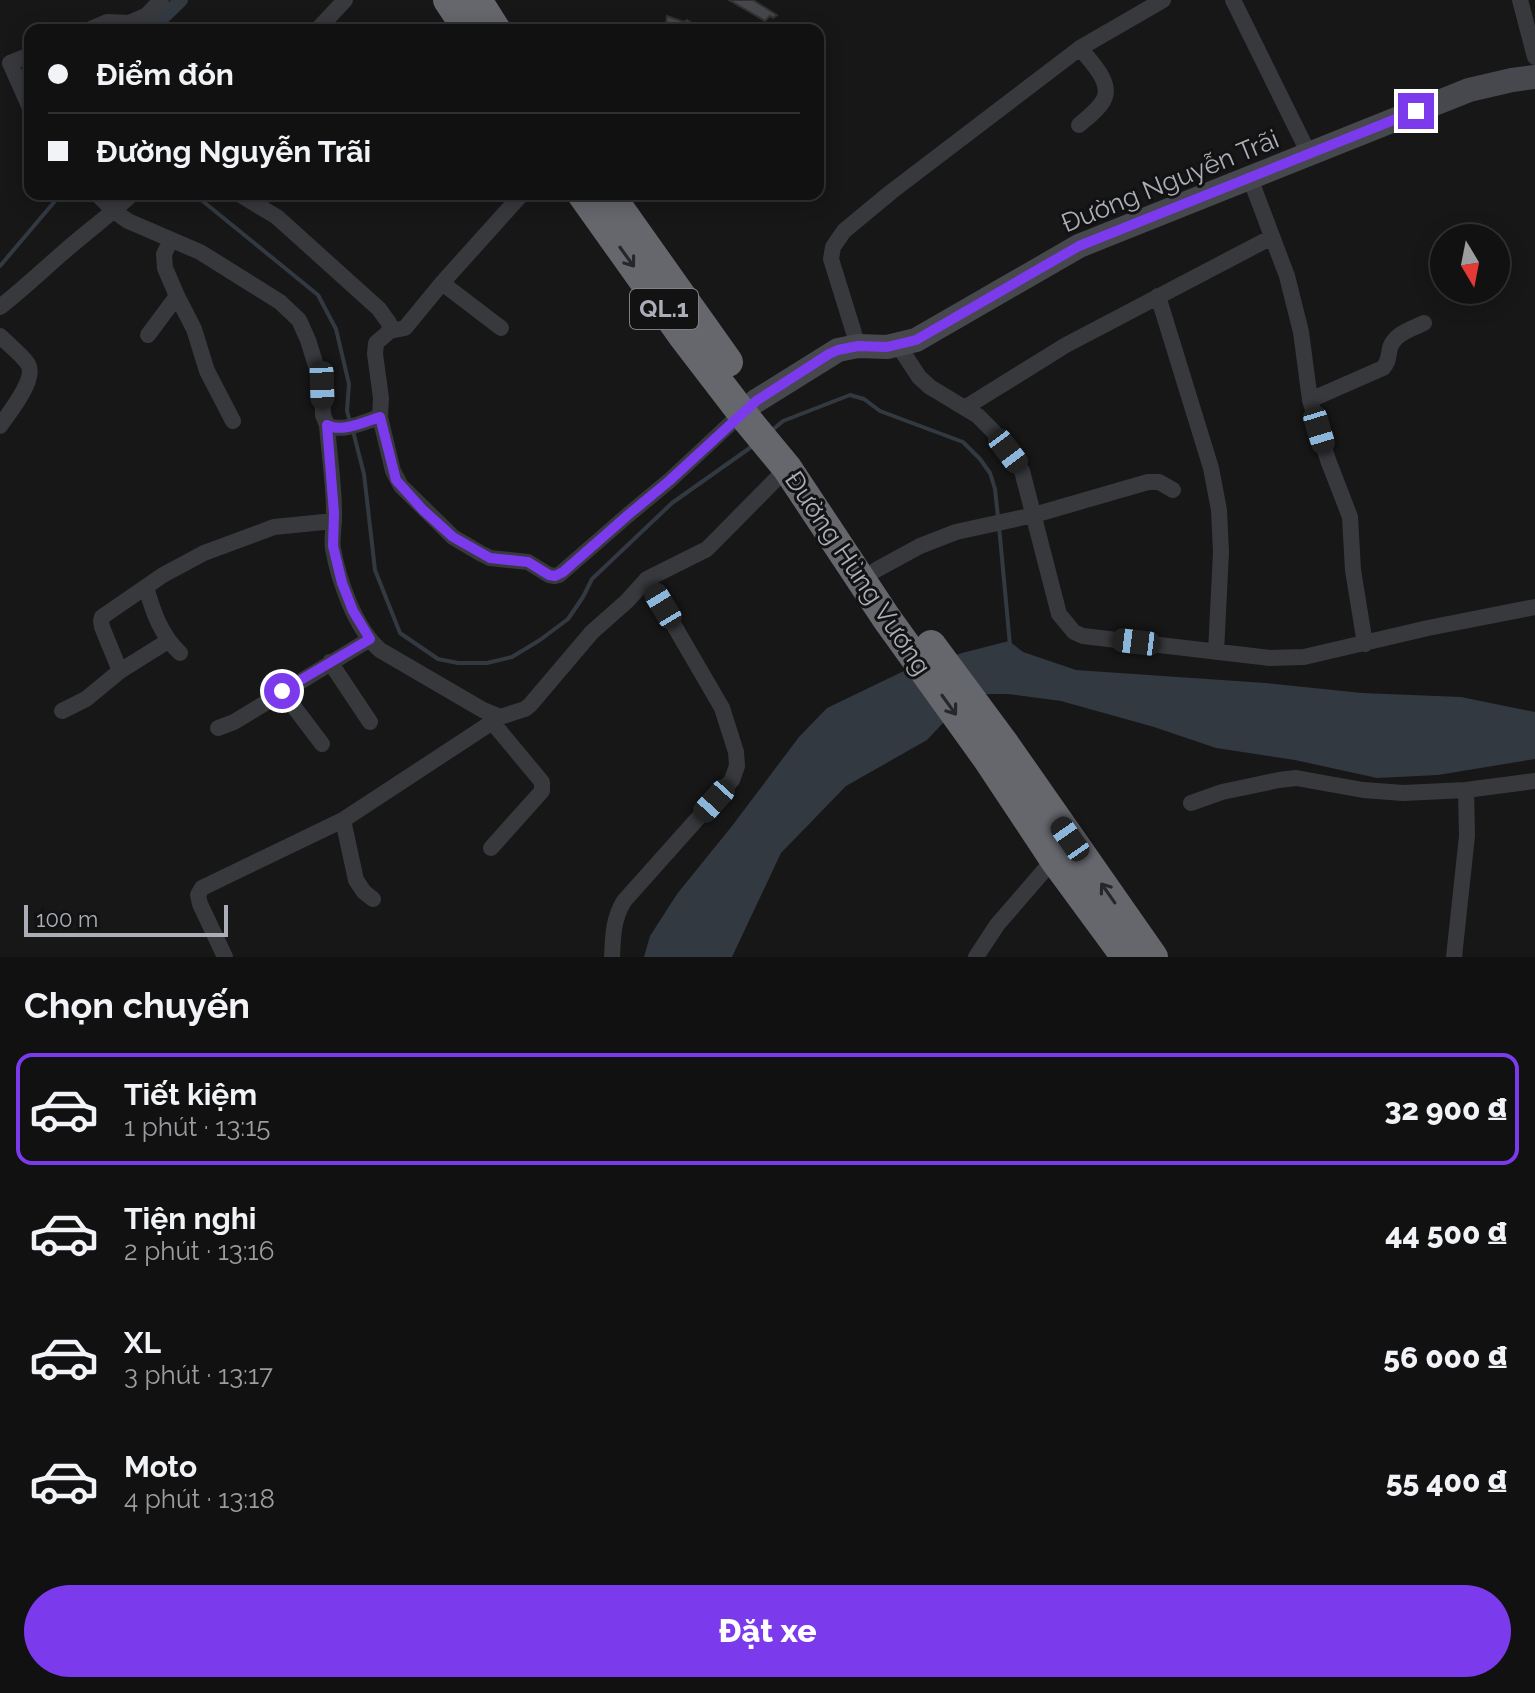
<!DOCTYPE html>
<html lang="vi">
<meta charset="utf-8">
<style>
body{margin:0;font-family:Raleway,sans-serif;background:#1a1a1b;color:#f1f3f6;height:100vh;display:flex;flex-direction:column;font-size:30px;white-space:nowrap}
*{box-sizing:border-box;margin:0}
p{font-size:26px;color:#9c9d9f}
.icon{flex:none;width:44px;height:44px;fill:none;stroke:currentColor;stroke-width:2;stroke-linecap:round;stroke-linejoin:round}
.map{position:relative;height:957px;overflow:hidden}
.drawer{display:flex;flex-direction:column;background:#111112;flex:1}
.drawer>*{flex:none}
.hud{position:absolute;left:24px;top:24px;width:800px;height:176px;border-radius:16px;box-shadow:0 4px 20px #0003,0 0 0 2px #303132;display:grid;align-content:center;height:176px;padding:0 24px;background:#111112}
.needle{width:52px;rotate:170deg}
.buttons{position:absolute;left:1430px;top:224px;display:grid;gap:16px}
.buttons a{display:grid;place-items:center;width:80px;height:80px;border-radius:50%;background:#111112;box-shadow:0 4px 20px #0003,0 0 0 2px #303132;font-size:40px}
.scale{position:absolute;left:24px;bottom:20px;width:204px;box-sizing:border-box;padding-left:8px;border:4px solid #abaeb7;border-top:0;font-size:22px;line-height:28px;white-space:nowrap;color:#abaeb7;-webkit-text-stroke:6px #121213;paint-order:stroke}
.end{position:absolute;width:36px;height:36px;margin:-18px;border:10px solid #7c3aed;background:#fff;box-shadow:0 0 0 4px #fff}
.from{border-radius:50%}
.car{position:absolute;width:24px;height:48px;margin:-24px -12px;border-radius:10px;box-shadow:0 0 6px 2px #0007;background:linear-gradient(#222 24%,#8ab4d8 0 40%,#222 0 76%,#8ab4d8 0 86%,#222 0)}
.hud b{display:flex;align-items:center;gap:28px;height:76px;font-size:30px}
.hud b+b{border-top:2px solid #303132}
.hud i{width:20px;height:20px;background:#f1f3f6}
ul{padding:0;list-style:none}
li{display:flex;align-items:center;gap:24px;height:112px;margin:0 16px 12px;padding:0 8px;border:4px solid transparent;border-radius:16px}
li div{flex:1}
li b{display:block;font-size:30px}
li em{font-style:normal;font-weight:800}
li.on{border-color:#7c3aed}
li>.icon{width:72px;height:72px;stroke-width:1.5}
h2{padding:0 24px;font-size:36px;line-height:96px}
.button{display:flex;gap:16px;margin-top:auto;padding:16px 24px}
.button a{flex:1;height:92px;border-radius:48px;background:#7c3aed;color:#fff;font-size:32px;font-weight:800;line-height:92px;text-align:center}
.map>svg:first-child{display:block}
</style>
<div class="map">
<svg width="1535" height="957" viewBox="0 0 1535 957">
<rect width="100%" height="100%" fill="#171718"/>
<!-- water -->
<path fill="#323940" d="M1009,641L1023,652L1076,670L1265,683L1362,693L1461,697L1535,712V759L1438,775L1377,778L1295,760L1216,748L1154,727L1061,701L1008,694H987L959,706L927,740L846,786L781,853L732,957H644L650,936L677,894L732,826L799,737L827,708L906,670L962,653Z"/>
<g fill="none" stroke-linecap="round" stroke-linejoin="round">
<!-- stream -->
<path stroke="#323940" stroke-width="4" d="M194,194L318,295L336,329L349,384L347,411L350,422
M0,266L61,194
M353,431L364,474L375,570L400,633L438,659L458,663H487L512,657L540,640L568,619L583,597L592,579L672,503L754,445
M770,432L783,421L850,395L864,399L880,411L963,442L980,459L990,473L995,489L998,517
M999,526L1010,645"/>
<!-- canal -->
<path stroke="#323940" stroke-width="14" d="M150,30L181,0"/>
</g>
<!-- building -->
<path fill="#46474b" stroke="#313134" stroke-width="2" d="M729,0H753L777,15L773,18L770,16L765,21Z
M667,16L684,22L687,20L693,24L689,30H678L666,24Z"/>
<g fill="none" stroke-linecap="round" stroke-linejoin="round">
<!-- street -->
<path stroke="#38393d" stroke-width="16" d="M1233,0L1309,154
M1520,0L1535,57
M88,30L107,22L129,23L147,15L161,0
M317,30L345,0
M30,55L10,63L30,108
M1079,125C1087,118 1098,110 1103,101C1114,83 1090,61 1080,48
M1250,178L1287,276L1301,332L1310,400L1328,460L1350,517L1353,570L1365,644
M97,194L114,211L128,221L200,252L280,302L299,320L308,340L322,385L323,415L327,425C342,433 364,422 380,417
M239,194L277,217L379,309L389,323L390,331L376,343L375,354L381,398L380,417L393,471L401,486L453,537L480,553L490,558L528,562L549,575L555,576L559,575L628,515L669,481L745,410
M171,240L164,254L165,268L177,296L194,329L207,371L233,421
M442,283L501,328
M1158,296L1211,468L1219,510L1221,552L1216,652
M0,307C23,289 44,269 66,250C88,231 111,214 132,194
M390,331L405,328L442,283L522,194
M148,335L177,296
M0,336C9,345 21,354 28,364C37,379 9,413 0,426
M898,345L919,377L930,387L978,416L993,431L1022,471L1059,614L1074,632L1083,636L1270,658L1304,657L1428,628L1535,607
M858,346L831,259L833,247L844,231L891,192L1080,48L1163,0
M1310,400L1383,368C1389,361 1388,357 1390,348C1394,334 1411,329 1424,323
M966,407L1066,345L1272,237
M327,425C329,454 334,483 334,512C335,524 331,537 333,549C339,581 355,628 380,650L483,710L500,717L525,709L530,705L592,632L627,601L647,579L707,549L787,468
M876,570L920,546L956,532L1034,515L1148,482H1159L1173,490
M146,587C153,612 161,635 180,653
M330,662L370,722
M120,671L102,627L101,621L102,617L163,575L204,553L274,527L334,521
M282,691L322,744
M62,711L86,699L120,671L168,641
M218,728L234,722L370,639
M1191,803L1222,792L1279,780L1296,778L1363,790L1403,793L1466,790L1535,781
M343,820L356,880L364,892L373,899
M491,848L542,791V782L492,722
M225,957L200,904L198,895L202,888L343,820L500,717
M612,957C613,936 613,919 624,901L732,780L737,766L736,752L722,708L647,579
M976,957L997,925L1054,859
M1454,957L1467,836L1466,790"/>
<!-- secondary -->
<path stroke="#47484d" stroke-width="24" d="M756,401L838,350L858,346L887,347L916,340L1079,246L1469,90L1512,80L1535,77"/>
<!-- highway -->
<path stroke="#65676d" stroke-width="30" d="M448,0L468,30
M477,0L496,30
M582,194L683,336L749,422L787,468L887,619L987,758L1054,859L1126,957
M609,194L728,362
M931,645L1005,745L1153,957"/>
</g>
<!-- one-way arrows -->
<defs><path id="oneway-shaft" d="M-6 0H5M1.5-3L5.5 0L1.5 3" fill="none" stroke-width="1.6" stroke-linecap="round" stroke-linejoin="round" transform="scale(2)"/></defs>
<g stroke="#27272a">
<use href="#oneway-shaft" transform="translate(627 257) rotate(54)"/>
<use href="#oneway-shaft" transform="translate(949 705) rotate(54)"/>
<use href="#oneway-shaft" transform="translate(1108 893) rotate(-125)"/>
</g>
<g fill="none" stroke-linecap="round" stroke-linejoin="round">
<!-- route -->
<path stroke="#7c3aed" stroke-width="10" d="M282,691L370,639L353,611L342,583L333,546L334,513L327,425C342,433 364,422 380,417L396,480L423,510L453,537L490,558L528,562L549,575L555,576L563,572L628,515L669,481L756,401L829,354L838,350L858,346L887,347L916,340L1079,246L1416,111"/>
</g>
<g text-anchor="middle" stroke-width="6" stroke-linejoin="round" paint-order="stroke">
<!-- shield labels -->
<rect fill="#121213" stroke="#7d7f86" stroke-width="2" x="630" y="289" width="68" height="40" rx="6"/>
<g font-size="24" font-weight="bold" fill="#abaeb7">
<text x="664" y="317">QL.1</text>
</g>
<!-- street labels -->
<g font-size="26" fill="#abaeb7" stroke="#121213">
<text transform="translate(1170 181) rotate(-22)" y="9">Đường Nguyễn Trãi</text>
<text transform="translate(858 573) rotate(56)" y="9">Đường Hùng Vương</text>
</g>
</g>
</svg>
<div class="buttons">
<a><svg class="needle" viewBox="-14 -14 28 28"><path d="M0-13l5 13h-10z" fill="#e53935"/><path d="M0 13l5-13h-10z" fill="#9c9d9f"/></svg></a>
</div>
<div class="scale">100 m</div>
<i class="end from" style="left:282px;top:691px"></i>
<i class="end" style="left:1416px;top:111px"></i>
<i class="car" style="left:322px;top:385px;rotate:178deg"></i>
<i class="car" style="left:1319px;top:430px;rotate:163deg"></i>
<i class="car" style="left:1008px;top:451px;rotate:143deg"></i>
<i class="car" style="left:663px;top:606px;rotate:329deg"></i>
<i class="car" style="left:1136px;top:642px;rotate:277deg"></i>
<i class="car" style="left:714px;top:801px;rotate:222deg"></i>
<i class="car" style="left:1070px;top:839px;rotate:325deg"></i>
<div class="hud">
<b><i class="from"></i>Điểm đón</b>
<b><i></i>Đường Nguyễn Trãi</b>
</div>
</div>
<section class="drawer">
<h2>Chọn chuyến</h2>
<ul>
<li class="on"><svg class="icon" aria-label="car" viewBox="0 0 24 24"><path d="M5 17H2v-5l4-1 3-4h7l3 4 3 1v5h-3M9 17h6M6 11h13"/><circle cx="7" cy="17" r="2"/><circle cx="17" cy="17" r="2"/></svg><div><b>Tiết kiệm</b><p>1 phút · 13:15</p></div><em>32 900 ₫</em></li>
<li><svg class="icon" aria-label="car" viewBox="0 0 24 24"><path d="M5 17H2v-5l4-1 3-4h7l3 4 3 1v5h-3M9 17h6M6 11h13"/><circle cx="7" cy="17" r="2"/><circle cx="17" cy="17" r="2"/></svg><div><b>Tiện nghi</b><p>2 phút · 13:16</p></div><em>44 500 ₫</em></li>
<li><svg class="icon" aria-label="car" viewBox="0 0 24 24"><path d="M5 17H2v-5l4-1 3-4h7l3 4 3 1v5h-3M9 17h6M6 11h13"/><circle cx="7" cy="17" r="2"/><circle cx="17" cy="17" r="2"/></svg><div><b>XL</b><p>3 phút · 13:17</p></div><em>56 000 ₫</em></li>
<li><svg class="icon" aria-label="car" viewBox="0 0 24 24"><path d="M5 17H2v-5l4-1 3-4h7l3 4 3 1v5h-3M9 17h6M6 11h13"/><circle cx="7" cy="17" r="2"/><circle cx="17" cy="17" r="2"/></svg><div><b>Moto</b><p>4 phút · 13:18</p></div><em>55 400 ₫</em></li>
</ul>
<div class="button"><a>Đặt xe</a></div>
</section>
